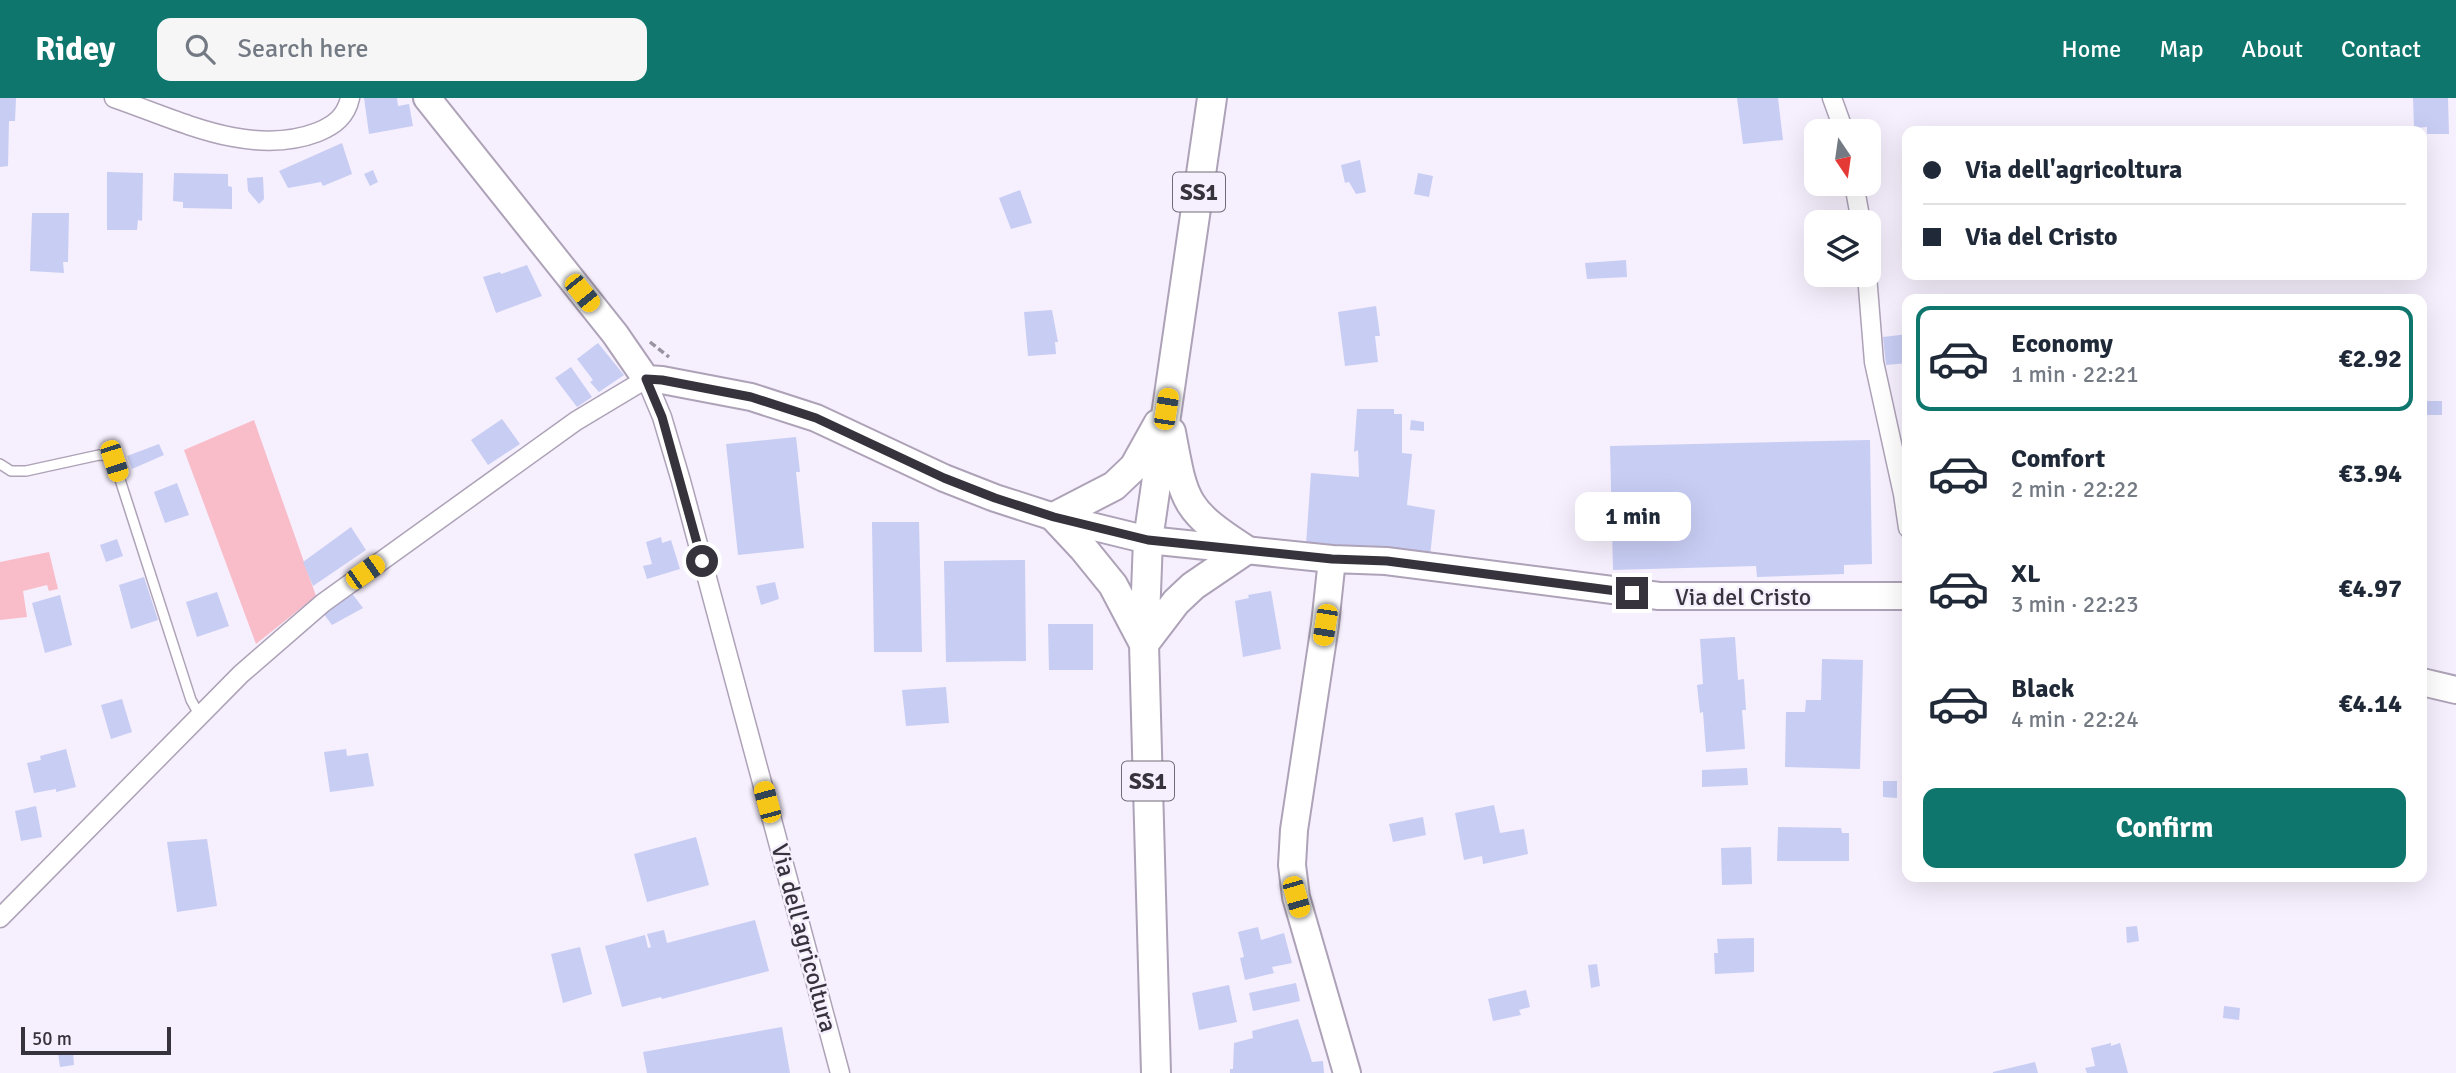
<!DOCTYPE html>
<meta charset="utf-8">
<style>
body{margin:0;font-family:Signika,sans-serif;background:#f6f6f7;color:#1f2937;height:100vh;display:flex;flex-direction:column;font-size:26px;white-space:nowrap}
*{box-sizing:border-box;margin:0}
p{font-size:23px;color:#747a83}
.icon{flex:none;width:38px;height:38px;fill:none;stroke:currentColor;stroke-width:2;stroke-linecap:round;stroke-linejoin:round}
.map{position:relative;flex:1;overflow:hidden}
.drawer{position:absolute;left:1902px;top:196px;width:525px;height:588px;display:flex;flex-direction:column;background:#fff;border-radius:14px;box-shadow:0 7px 28px #0002}
.drawer>*{flex:none}
.hud{position:absolute;left:1902px;top:28px;width:525px;height:154px;border-radius:14px;box-shadow:0 7px 28px #0002;display:grid;align-content:center;height:154px;padding:0 21px;background:#fff}
.needle{width:46px;rotate:167deg}
.controls{position:absolute;left:1804px;top:21px;display:grid;gap:14px}
.controls a{display:grid;place-items:center;width:77px;height:77px;border-radius:14px;background:#fff;box-shadow:0 7px 28px #0002;font-size:35px}
.scale{position:absolute;left:21px;bottom:18px;width:150px;box-sizing:border-box;padding-left:7px;border:4px solid #37333c;border-top:0;font-size:19px;line-height:24px;white-space:nowrap;color:#37333c;-webkit-text-stroke:5px #f6effd;paint-order:stroke}
.end{position:absolute;width:32px;height:32px;margin:-16px;border:9px solid #37333c;background:#fff;box-shadow:0 0 0 4px #fff}
.from{border-radius:50%}
.bubble{position:absolute;height:49px;border-radius:14px;background:#fff;box-shadow:0 7px 28px #0002;font-size:23px;font-weight:800;line-height:49px;text-align:center}
.car{position:absolute;width:21px;height:42px;margin:-21px -10px;border-radius:9px;box-shadow:0 0 5px 2px #0007;background:linear-gradient(#f5c518 24%,#345 0 40%,#f5c518 0 76%,#345 0 86%,#f5c518 0)}
.hud b{display:flex;align-items:center;gap:24px;height:66px;font-size:26px}
.hud b+b{border-top:2px solid #e0e1e3}
.hud i{width:18px;height:18px;background:#1f2937}
ul{padding:12px 0 0;list-style:none}
li{display:flex;align-items:center;gap:21px;height:105px;margin:0 14px 10px;padding:0 7px;border:4px solid transparent;border-radius:14px}
li div{flex:1}
li b{display:block;font-size:26px}
li em{font-style:normal;font-weight:800}
li.current{border-color:#0f766e}
li>.icon{width:63px;height:63px;stroke-width:1.5}
.primary-button{display:flex;gap:14px;margin-top:auto;padding:14px 21px}
.primary-button a{flex:1;height:80px;border-radius:14px;background:#0f766e;color:#fff;font-size:28px;font-weight:800;line-height:80px;text-align:center}
header{display:flex;align-items:center;gap:42px;box-sizing:border-box;height:98px;padding:0 35px;background:#0f766e;color:#fff}
header strong{font-size:33px}
nav{display:flex;gap:38px;margin-inline-start:auto;font-size:24px}
.search{width:490px;height:63px;background:#f6f6f7;display:flex;align-items:center;gap:18px;box-sizing:border-box;padding:0 24px;border-radius:14px;color:#747a83;font-size:26px}
.map>svg:first-child{display:block}
</style>
<header>
<strong>Ridey</strong>
<div class="search"><svg class="icon" aria-label="search" viewBox="0 0 24 24"><circle cx="10" cy="10" r="6"/><path d="M15 15l6 6"/></svg>Search here</div>
<nav><a>Home</a><a>Map</a><a>About</a><a>Contact</a></nav>
</header>
<div class="map">
<svg width="2456" height="975" viewBox="0 0 2456 975">
<rect width="100%" height="100%" fill="#f6effd"/>
<!-- green -->
<path fill="#f8bdc9" d="M254,322L316,498L256,546L184,352Z
M49,454L58,491L49,493L47,487L23,493L27,519L0,522V464Z"/>
<!-- building -->
<path fill="#c8cdf4" d="M0,0H16L15,23H9L8,68L0,69Z
M364,0H397L398,8L409,6L413,28L369,36Z
M1737,0H1778L1783,42L1743,46Z
M2413,0H2448L2449,36H2427V29L2414,30Z
M342,45L352,76L323,88L321,84L288,90L279,73Z
M1360,62L1366,94L1356,96L1349,84L1345,85L1341,67Z
M373,72L378,84L370,88L364,76Z
M107,74L143,75L142,123L138,122L137,132H107Z
M174,75L228,76V88L232,89V111L183,110V104L173,103Z
M1418,75L1433,78L1429,99L1414,96Z
M263,79L264,101L259,106L248,93L247,80Z
M1020,92L1032,125L1011,131L999,100Z
M32,115H69L68,164H63L64,175L30,173Z
M1816,127V161L1808,162L1805,128Z
M1626,162L1627,179L1587,181L1585,165Z
M527,167L542,198L496,215L483,179L500,174L501,176Z
M1376,208L1380,238H1375L1378,264L1345,268L1338,214Z
M1052,212L1058,244H1055L1056,256L1028,258L1024,214Z
M1908,236V265L1886,267L1883,239Z
M598,245L624,277L599,294L590,284L593,282L577,261Z
M571,269L592,299L577,309L555,280Z
M2422,303H2442V317H2425Z
M1357,311H1394V316H1402V355L1412,356L1407,407L1435,412L1430,458L1306,447L1311,375L1359,379L1358,352L1354,354Z
M502,321L520,346L488,367L471,342Z
M1411,322L1424,324V333L1410,332Z
M796,339L800,374H796L804,450L738,457L726,346Z
M1870,342L1872,466L1844,467V476L1757,479L1756,468L1613,472L1610,348Z
M159,346L164,357L132,371L127,358Z
M177,385L189,417L165,425L154,394Z
M872,424H919L922,554H874Z
M351,429L366,452L313,488L303,464Z
M661,439L662,445L671,442L680,471L647,481L643,468L652,466L646,444Z
M117,441L123,458L106,464L100,447Z
M1025,462L1026,563L946,564L944,463Z
M144,479L158,522L131,531L119,487Z
M775,484L779,501L761,507L756,488Z
M1271,493L1281,551L1243,559L1235,503L1249,500L1248,497Z
M217,494L229,528L197,539L186,504Z
M351,494L363,510L332,527L323,515Z
M60,497L72,547L45,555L32,505Z
M1048,526H1093V572H1049Z
M1735,539L1738,582L1744,581L1746,612H1742L1745,651L1706,654L1703,614L1700,615L1697,587L1703,586L1700,541Z
M1822,561L1863,562L1860,671L1785,669L1786,614H1805L1806,602H1821Z
M946,589L949,625L906,628L902,592Z
M122,601L132,634L111,641L101,607Z
M66,651L76,689L56,694V691L34,695L27,665L41,662L40,658Z
M346,651L347,658L368,655L374,688L330,694L324,654Z
M1747,670L1748,687L1702,689V672Z
M1883,683H1897V700L1883,699Z
M1494,707L1500,735L1524,731L1528,756L1483,766L1482,758L1464,762L1455,715Z
M36,708L42,739L21,743L15,713Z
M1423,719L1426,737L1393,744L1389,726Z
M1778,729L1841,730L1842,735H1849V763H1777Z
M696,739L709,787L647,804L634,756Z
M207,741L217,808L177,814L167,744Z
M1751,749L1752,786L1722,787L1721,750Z
M755,822L769,873L662,901L661,899L622,909L605,848L645,837L648,850L651,849L647,836L664,832L667,845Z
M2137,828L2139,843L2127,845L2126,829Z
M1258,829L1261,842L1284,835L1292,865L1272,869L1274,875L1245,882L1240,860L1244,859L1238,834Z
M1754,840V874L1715,876L1714,855H1718L1717,841Z
M580,849L592,896L563,905L551,856Z
M1597,866L1600,888L1591,890L1588,867Z
M1296,885L1300,903L1253,913L1249,895Z
M1229,887L1237,924L1199,932L1192,895Z
M1526,892L1530,909L1519,912L1521,917L1493,923L1488,901Z
M2224,908L2240,910L2239,922L2223,920Z
M1298,921L1312,964L1323,963L1324,975H1230V971H1233L1234,945L1253,940L1252,933Z
M782,929L790,975H647L643,954Z
M2111,945V948L2120,945L2128,975H2087L2085,970L2095,968L2091,950Z
M73,953L74,967L60,969L58,955Z
M2035,964L2038,975H1993V974Z"/>
<g fill="none" stroke-linecap="round" stroke-linejoin="round">
<!-- lane casing -->
<g stroke="#ada2b7" stroke-width="12">
<path id="lane" d="M0,366L11,373H26L99,357L110,358L114,363L191,602L200,618"/>
</g>
<!-- street casing -->
<g stroke="#ada2b7" stroke-width="21">
<path id="street" d="M114,0C178,22 251,60 318,34C335,27 346,18 350,0
M1832,0L1844,33
M1854,86L1861,124
M1867,177L1874,264L1903,396L1908,430
M0,820L241,576L323,505L576,323L646,281L662,319L681,383L840,975"/>
</g>
<!-- secondary casing -->
<g stroke="#ada2b7" stroke-width="30">
<path id="secondary" d="M427,0L615,236L646,281L662,282L751,299L816,320L944,380L995,400L1054,419L1148,442L1332,461L1386,463L1659,498H1908
M1332,461L1325,527L1294,732L1292,767L1296,799L1347,975
M2422,584L2456,592"/>
</g>
<!-- primary casing -->
<g stroke="#ada2b7" stroke-width="32">
<path id="primary" d="M1143,544L1113,487L1083,450L1054,419L1114,388L1134,369L1158,326
M1144,546L1176,504L1193,488L1246,452C1184,412 1184,404 1171,334
M1156,975L1144,546L1148,442L1212,0"/>
</g>
<!-- path -->
<path stroke="#99939f" stroke-width="3.5" stroke-dasharray="7 3.5" stroke-linecap="butt" d="M650,244L669,259"/>
<!-- lane -->
<use href="#lane" stroke="#fff" stroke-width="9"/>
<!-- street -->
<use href="#street" stroke="#fff" stroke-width="18"/>
<!-- secondary -->
<use href="#secondary" stroke="#fff" stroke-width="26"/>
<!-- primary -->
<use href="#primary" stroke="#fff" stroke-width="28"/>
</g>
<g fill="none" stroke-linecap="round" stroke-linejoin="round">
<!-- route -->
<path stroke="#37333c" stroke-width="9" d="M702,463L662,319L646,281L662,282L751,299L816,320L944,380L995,400L1054,419L1148,442L1332,461L1387,463L1632,495"/>
</g>
<g text-anchor="middle" stroke-width="5" stroke-linejoin="round" paint-order="stroke">
<!-- shield labels -->
<g fill="#f6effd" stroke="#706b76" stroke-width="2">
<rect x="1173" y="74.5" width="52" height="39" rx="5"/>
<rect x="1122" y="663.5" width="52" height="39" rx="5"/>
</g>
<g font-size="23" font-weight="bold" fill="#37333c">
<text x="1199" y="102">SS1</text>
<text x="1148" y="691">SS1</text>
</g>
<!-- street labels -->
<g font-size="24" fill="#37333c" stroke="#f6effd">
<text x="1743" y="507">Via del Cristo</text>
<text transform="translate(804 840) rotate(75)" y="8">Via dell'agricoltura</text>
</g>
</g>
</svg>
<div class="controls">
<a><svg class="needle" viewBox="-14 -14 28 28"><path d="M0-13l5 13h-10z" fill="#e53935"/><path d="M0 13l5-13h-10z" fill="#747a83"/></svg></a>
<a><svg class="icon" aria-label="layers" viewBox="0 0 24 24"><path d="M12 4l9 5-9 5-9-5zM3 14l9 5 9-5"/></svg></a>
</div>
<div class="scale">50 m</div>
<i class="end from" style="left:702px;top:463px"></i>
<i class="end" style="left:1632px;top:495px"></i>
<div class="bubble" style="left:1575px;top:394px;width:116px">1 min</div>
<i class="car" style="left:582px;top:195px;rotate:141deg"></i>
<i class="car" style="left:1166px;top:311px;rotate:9deg"></i>
<i class="car" style="left:114px;top:363px;rotate:162deg"></i>
<i class="car" style="left:365px;top:474px;rotate:55deg"></i>
<i class="car" style="left:1325px;top:527px;rotate:189deg"></i>
<i class="car" style="left:767px;top:704px;rotate:345deg"></i>
<i class="car" style="left:1296px;top:799px;rotate:164deg"></i>
<div class="hud">
<b><i class="from"></i>Via dell'agricoltura</b>
<b><i></i>Via del Cristo</b>
</div>
<section class="drawer">
<ul>
<li class="current"><svg class="icon" aria-label="car" viewBox="0 0 24 24"><path d="M5 17H2v-5l4-1 3-4h7l3 4 3 1v5h-3M9 17h6M6 11h13"/><circle cx="7" cy="17" r="2"/><circle cx="17" cy="17" r="2"/></svg><div><b>Economy</b><p>1 min · 22:21</p></div><em>€2.92</em></li>
<li><svg class="icon" aria-label="car" viewBox="0 0 24 24"><path d="M5 17H2v-5l4-1 3-4h7l3 4 3 1v5h-3M9 17h6M6 11h13"/><circle cx="7" cy="17" r="2"/><circle cx="17" cy="17" r="2"/></svg><div><b>Comfort</b><p>2 min · 22:22</p></div><em>€3.94</em></li>
<li><svg class="icon" aria-label="car" viewBox="0 0 24 24"><path d="M5 17H2v-5l4-1 3-4h7l3 4 3 1v5h-3M9 17h6M6 11h13"/><circle cx="7" cy="17" r="2"/><circle cx="17" cy="17" r="2"/></svg><div><b>XL</b><p>3 min · 22:23</p></div><em>€4.97</em></li>
<li><svg class="icon" aria-label="car" viewBox="0 0 24 24"><path d="M5 17H2v-5l4-1 3-4h7l3 4 3 1v5h-3M9 17h6M6 11h13"/><circle cx="7" cy="17" r="2"/><circle cx="17" cy="17" r="2"/></svg><div><b>Black</b><p>4 min · 22:24</p></div><em>€4.14</em></li>
</ul>
<div class="primary-button"><a>Confirm</a></div>
</section>
</div>
